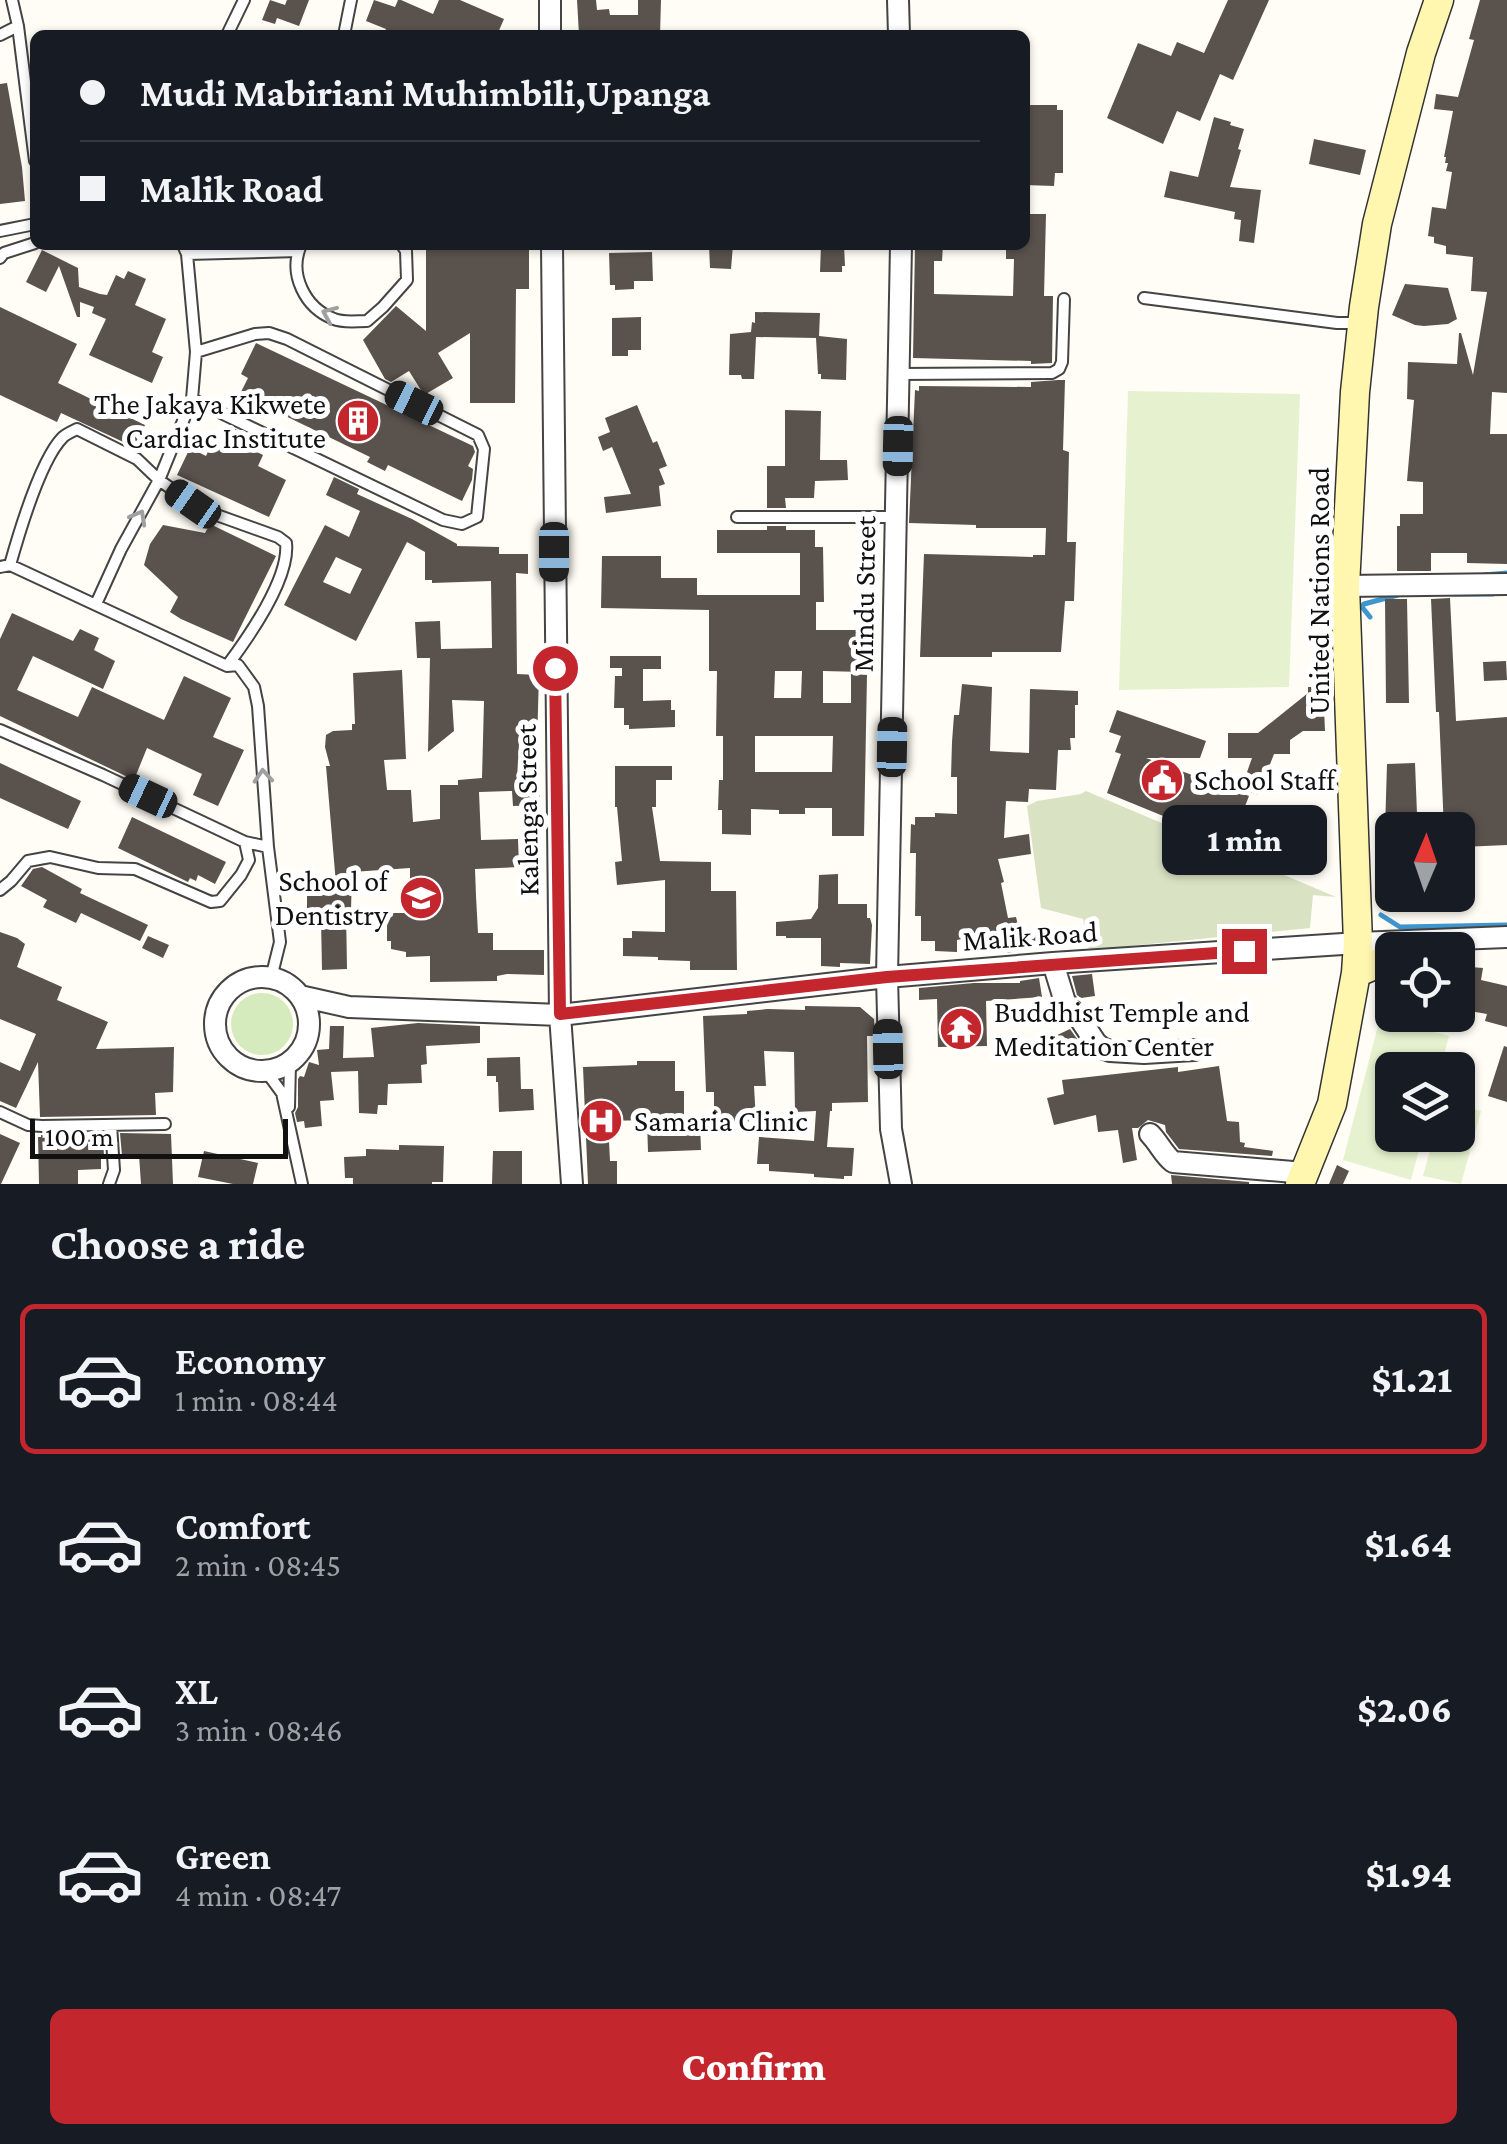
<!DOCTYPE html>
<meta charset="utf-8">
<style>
body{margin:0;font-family:"Crimson Pro",serif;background:#242831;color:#f1f3f6;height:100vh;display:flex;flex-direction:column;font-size:38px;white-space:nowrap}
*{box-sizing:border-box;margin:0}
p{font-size:32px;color:#9ea1a6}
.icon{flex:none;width:55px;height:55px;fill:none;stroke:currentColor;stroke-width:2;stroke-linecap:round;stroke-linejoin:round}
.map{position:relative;height:1184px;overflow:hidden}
.sheet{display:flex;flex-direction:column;background:#171b24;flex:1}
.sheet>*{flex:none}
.banner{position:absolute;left:30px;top:30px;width:1000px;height:220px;border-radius:15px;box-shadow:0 2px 8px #0004;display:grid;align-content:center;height:220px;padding:0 50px;background:#171b24}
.needle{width:65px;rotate:2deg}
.fabs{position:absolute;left:1375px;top:812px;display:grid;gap:20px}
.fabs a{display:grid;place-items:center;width:100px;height:100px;border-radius:15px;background:#171b24;box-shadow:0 2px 8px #0004;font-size:50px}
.scale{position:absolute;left:30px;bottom:25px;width:258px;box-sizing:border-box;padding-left:10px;border:5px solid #111;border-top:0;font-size:28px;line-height:35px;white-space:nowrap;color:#111;-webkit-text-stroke:8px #fff;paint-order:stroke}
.end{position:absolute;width:45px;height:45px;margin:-22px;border:12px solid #c4262e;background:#fff;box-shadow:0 0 0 5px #fff}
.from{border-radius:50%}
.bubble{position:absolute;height:70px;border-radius:15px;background:#171b24;box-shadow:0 2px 8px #0004;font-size:32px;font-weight:800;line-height:70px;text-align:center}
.car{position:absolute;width:30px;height:60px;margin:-30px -15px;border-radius:12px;box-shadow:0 0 8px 2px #0007;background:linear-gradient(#222 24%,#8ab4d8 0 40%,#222 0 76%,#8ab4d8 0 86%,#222 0)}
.banner b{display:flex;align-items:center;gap:35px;height:95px;font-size:38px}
.banner b+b{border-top:2px solid #363941}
.banner i{width:25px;height:25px;background:#f1f3f6}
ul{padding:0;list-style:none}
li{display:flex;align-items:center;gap:30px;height:150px;margin:0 20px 15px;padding:0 30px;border:5px solid transparent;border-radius:15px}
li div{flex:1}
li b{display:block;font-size:38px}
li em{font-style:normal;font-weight:800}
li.active{border-color:#c4262e}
li>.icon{width:90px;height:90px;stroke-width:1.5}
h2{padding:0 50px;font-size:45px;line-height:120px}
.action{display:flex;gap:20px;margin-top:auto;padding:20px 50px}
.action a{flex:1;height:115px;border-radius:15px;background:#c4262e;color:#fff;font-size:40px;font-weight:800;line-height:115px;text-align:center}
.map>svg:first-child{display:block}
</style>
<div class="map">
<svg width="1507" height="1184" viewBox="0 0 1507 1184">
<rect width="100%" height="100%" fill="#fffdf5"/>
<!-- green -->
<path fill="#d5ebbd" d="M231 1024a31 31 0 1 1 62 0a31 31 0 1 1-62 0Z"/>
<!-- cemetery -->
<path fill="#d9e3c4" d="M1086,791L1336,897L1313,895L1310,928L1089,950L1083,919L1041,908L1027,806L1037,801L1081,794Z"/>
<!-- pitch -->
<path fill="#e6f2cf" d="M1128,391L1300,394L1289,687L1119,690Z
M1380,1018L1449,1036L1440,1070H1392V1135H1423L1411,1180L1343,1160Z
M1458,1105L1481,1111L1461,1184L1423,1176L1434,1135H1458Z"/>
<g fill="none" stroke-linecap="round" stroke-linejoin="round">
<!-- stream -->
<path stroke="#3f96cf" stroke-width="5" d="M1484,575L1507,573
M1454,594H1493
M1370,617L1362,607L1364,604L1398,595
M1381,915L1400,927L1507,925"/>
</g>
<!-- building -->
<path fill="#5a524d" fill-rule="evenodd" d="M270,0L285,5L287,0H309L299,26L277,18L275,24L262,20Z
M374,0L395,7L398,0H401L433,14L439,0H460L504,19L497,35H384L386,29L366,21Z
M577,0H596L597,10L609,9L610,15H638V0H661L660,35H579Z
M1228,0H1269L1233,80L1220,74L1200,121L1177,111L1163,144L1107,118L1138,43L1171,56L1177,42L1204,53Z
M1480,0H1507V393L1492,392L1490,434H1507V564L1467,563V553H1431V571H1397V526H1400V514H1423V482L1407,481L1414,400L1407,399L1408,362L1457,364L1459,333H1461L1473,375L1487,292L1471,291L1473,257L1446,254V246L1434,243V237L1428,236L1432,207L1446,209L1452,172L1446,171L1448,163H1445L1446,157H1444L1453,111L1434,109L1436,94L1458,97L1474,40L1469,39Z
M7,83L22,167L25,201L0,204V84Z
M1025,105H1057V110H1063V173H1055L1054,186L1025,185Z
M1214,117L1231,122L1230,125L1244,129L1238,149L1241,150L1230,187L1261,190L1254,243L1239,241L1241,220L1234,219L1235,212L1164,197L1170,171L1198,177Z
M1314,139L1366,150L1360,175L1309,164Z
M1025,214H1046L1044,296H1053L1052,363L1031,364V361L913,358L915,245H943L942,261H934V294L1013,296L1014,259H1006V245H1025Z
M426,245H513V248H529V289H516L515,403H470V333L438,353L453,378L424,395L409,371L391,382L385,379L363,340L396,306L426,331Z
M709,245H733L731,269L710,268Z
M821,245H844L845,266H842V272H820Z
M42,250L78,268L79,287L100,294L107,295L116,275L124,279L128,271L146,279L135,305L166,319L152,352L163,357L152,383L89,355L106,319L92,313L94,307L80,302V317H77L59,266L46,292L26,282Z
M652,252L653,281H634V289L615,290V285H610L609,253Z
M1405,284L1448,288L1457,319L1448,324L1424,326L1415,325L1392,315Z
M0,307L77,344L58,383L145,425L134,447L61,413L57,422L0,395Z
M755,312L820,313L819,336L847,339L846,380L821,379V374H818L816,338L756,337L754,379H742L741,375H729L730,334L751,332L752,322L755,323Z
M641,317V350H628V356H612V318Z
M256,343L473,446L475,452L468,466L473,469L472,480L462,501L388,465L385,471L367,462L370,457L240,394L248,378L241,374Z
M1058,380H1065L1063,450L1069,452L1067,542H1076L1074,601H1065L1061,652H992V657H920L924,554L1033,557V555H1045L1046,528H976V525L909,523L915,390L919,391V386L1031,387V382Z
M637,405L653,443L657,441L667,466L659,469L665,484L659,486L661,506L606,513L604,497L631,494L612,447L603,451L598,437L610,432L605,418Z
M785,410L821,411L820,460H847L848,480L815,481L814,498H785L786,508H767V466H785Z
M229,426L251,437L246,447L263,455L258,466L286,480L269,517L177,475L190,448L206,456L211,445L218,448Z
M334,477L359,489L357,494L412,519L457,544V546L499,547V554H528V574L516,573L517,674L539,675L537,743H519L517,779L539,778L540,805L513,806L512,791L479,792L481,840L518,839L519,867L475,869L476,896L478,933H493V950H544V975L507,974L497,976V981L430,982V956L406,957V952L391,949V941H387V913H410V868L352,872L351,910H346L347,969L322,970L321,919H307V884H336L326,766H330L325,747L326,735L333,731L352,730V724H355L353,673L402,670L406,759L384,760L387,790H411L413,822L440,819V785H458V780L482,778L484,701L452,700L454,731L428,752L430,658H417L415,622L440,621L441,649L492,648L491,581L432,583V580H425V552L407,542L356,641L284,605L325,525L349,537L360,511L326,495ZM336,557L362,569L350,594L323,582Z
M210,524L276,556L233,642L181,619L170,612L178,597L144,565L150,544L163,525L205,533Z
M767,526H786V530H815V547H823L824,602H816V630H867V657H863V672L823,671V703H851V674L867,675L864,836H832V808H805V814H779V810L751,809V835L722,834V810H718L719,780H723V736H716L717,671H709V610L601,608L602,556H661V578H697V595H800V553H717V530H767ZM775,671H802L801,698H774ZM755,736H833L832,772H755Z
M1450,598L1456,721L1507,717V845L1462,847V840H1458V830H1444L1439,712H1436L1431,599Z
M1385,599H1407L1409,703H1386Z
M12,613L73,641L80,629L99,638L94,650L115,661L103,689L33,656L17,690L78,717L92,687L164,720L184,676L231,698L213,737L244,750L218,806L193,795L202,774L147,748L134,780L0,716V639Z
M610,656H661V669H643V701L671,700V710H675V727L629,729V725H624V708H614L615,676H622V668H610Z
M1506,661L1507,680L1484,681L1483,662Z
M962,684L992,687L990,751L1029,753L1030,689L1078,691V705H1075V738H1070L1071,750H1058L1056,790L1029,789L1028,802L1006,801L1004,838L1029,834L1031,854L998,859L1004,882L1001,883L1008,918L1016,917L1020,933L1026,931V935L1044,931L1047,944L1008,953L1006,951L990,953L987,934L957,940V952L935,951V941H921V916H915L916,853H910L911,824L915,825V817H935V813L957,814V777H951L952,742L954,715H959Z
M1308,687H1323L1325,731H1303L1290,740V754H1274L1258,795L1241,789L1252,758H1228V733H1258L1308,693Z
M1117,710L1206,741L1200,758H1146L1249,796L1237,827L1297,849L1290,870L1193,834L1195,829L1107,793L1121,754L1115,752L1121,736L1109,732Z
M0,763L81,801L68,829L0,798Z
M1415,763L1417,814H1414V830H1385L1387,764Z
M615,766H672V780H656V807H652L660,861L711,862V891H736L737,970H690V961L658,960V957L623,956V938H632V931L665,932V880L617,885L615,862L622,861L617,807H615Z
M132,817L226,862L215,884L198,875L196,881L190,878L188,882L118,848Z
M42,867L82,889L80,893L148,925L140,941L81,913L76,923L43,907L47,900L21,886L33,869Z
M838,874V904H867V918H870L872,925L870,964L840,963V967L821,966V938H786V936H776V922L811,919L818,908L819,875Z
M0,932L17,938L25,944L17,967L62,987L57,1000L108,1022L96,1049L174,1047L173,1092L155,1093L156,1115L40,1117L38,1062L16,1108L0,1101V1062L20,1071L36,1034L0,1019Z
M148,936L169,945L163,958L142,948Z
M1458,966L1483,968L1481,980L1507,986V1027L1485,1021L1487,1014L1458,1009Z
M1092,974L1095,996L1081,998L1077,995L1072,976Z
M1039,978L1042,997L986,1001L987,1046L938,1047L937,999L919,1000V988L974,983H1020V981Z
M805,1006L860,1007L874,1019L875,1036H867L868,1102L832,1103V1111H830L827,1147L854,1148L852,1176H844V1179L814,1177V1174L769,1171V1164H757L759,1137L814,1141L816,1111L795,1112L794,1052L764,1051L766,1086H754L756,1121L730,1122V1127H714V1092H706L703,1016L747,1014V1011L768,1009L805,1010Z
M418,1023L480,1026V1043L426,1046L427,1064L421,1065L422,1083L388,1084L387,1105H378L377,1114L359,1113L358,1071L331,1072L334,1100L320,1101L322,1126L305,1128L304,1121L297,1122L295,1113L298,1107V1079L300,1076L304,1077L309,1062L319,1065L317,1050L329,1049L330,1026H344L343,1058L374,1057L371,1028Z
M1070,1029L1080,1043L1060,1052L1053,1037Z
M1504,1046L1507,1047V1102L1488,1096Z
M520,1057L521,1089H533L534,1110L499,1112L498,1082H496V1076H487V1058Z
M637,1061H675V1091H684V1123H700L701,1150L648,1152L647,1120L608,1121L610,1161H617V1184H588L583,1067L637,1065Z
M1219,1066L1227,1121L1239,1122L1240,1142L1245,1143L1244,1147L1273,1151L1272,1156L1179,1149L1166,1132L1165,1125L1148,1120L1138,1128H1132L1137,1160L1123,1163L1118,1130L1098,1132L1096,1115L1054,1125L1047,1098L1064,1094L1062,1080L1178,1067V1072Z
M120,1133L171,1134L173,1184H141L139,1155L122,1156Z
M0,1134L20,1143L1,1184H0Z
M103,1134L104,1157H101V1169L78,1170V1184H39L38,1137H41V1135Z
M399,1145L444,1146L443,1182H432V1184H353V1178H345L344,1157L366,1156V1149L399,1150Z
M204,1151L258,1163L253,1184H233L198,1177Z
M493,1151H522V1184H492Z
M1337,1165L1349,1171L1343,1184H1329Z
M1171,1175L1249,1182V1184H1172Z"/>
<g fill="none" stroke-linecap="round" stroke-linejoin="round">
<!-- lane casing -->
<g stroke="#444" stroke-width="14">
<path id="lane" d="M12,0L18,26L35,161
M0,35L18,26
M227,35L244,0
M344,35L351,0
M0,231L35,224
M301,245C288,274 305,308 334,319C343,323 356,321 367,321L383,307L407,280L406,251L402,245
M187,254L298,251
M0,258L4,253L35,243
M1144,298L1337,323H1361
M899,374L1052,373L1059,369L1062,362L1064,299
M192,399L443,520L462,524L477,517L484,449L478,435L287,339L269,333L255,334L196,352
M737,517H896
M10,565C19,533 41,459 63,437C66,434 73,431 77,429L137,459L159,480L193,504L211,513L278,537L286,543C290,578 248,638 227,666
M0,567L10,565L227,666L238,665L254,687L258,706L268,847L280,942L271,978
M96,604L121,549L159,480L192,399L196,352L187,254L183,245
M0,730L103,775L245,842L268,847
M0,890L11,881L28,861L50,857L98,868L135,869L211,902L220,901L241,875L249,860L245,842
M249,1069L268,1074L282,1093L302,1184
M289,1107L290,1063
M0,1112L28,1125L42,1126L165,1124
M109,1184L114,1170L111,1125"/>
</g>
<!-- street casing -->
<g stroke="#444" stroke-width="24">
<path id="street" d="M550,0V35
M898,0L899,35
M552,245L560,1015L572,1184
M1345,586L1507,584
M1053,963L1065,1002L1076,1013L1096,1043L1102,1048L1110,1051L1144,1053L1194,1050
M215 1024a47 47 0 1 1 94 0a47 47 0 1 1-94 0Z
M300,996L349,1007L560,1015L887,977L1053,963L1358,943L1507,937
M1150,1134C1159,1143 1163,1154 1173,1162L1305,1173
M901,1184L891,1129L887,977L901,245"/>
</g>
<!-- secondary casing -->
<g stroke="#333" stroke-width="31">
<path id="secondary" d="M1356,973L1379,963L1392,954
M1300,1184L1332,1104L1356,973L1358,943L1345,586L1355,392L1364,307L1377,224L1421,53L1439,0"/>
</g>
<!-- lane -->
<use href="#lane" stroke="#fff" stroke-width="10"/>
<!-- street -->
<use href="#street" stroke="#fff" stroke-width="20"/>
<!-- secondary -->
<use href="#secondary" stroke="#fff6b0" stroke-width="28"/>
</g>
<!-- one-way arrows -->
<defs><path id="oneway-chevron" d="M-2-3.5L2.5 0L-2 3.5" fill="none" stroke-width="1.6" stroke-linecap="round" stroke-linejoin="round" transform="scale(2.5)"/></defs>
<g stroke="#a0a0a0">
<use href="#oneway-chevron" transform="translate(329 314) rotate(-157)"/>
<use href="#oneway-chevron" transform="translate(139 517) rotate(-61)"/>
<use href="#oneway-chevron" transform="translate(263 776) rotate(-94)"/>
</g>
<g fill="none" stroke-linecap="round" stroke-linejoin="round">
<!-- route -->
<path stroke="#c4262e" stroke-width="12" d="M555,668L560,1014L887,977L1244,951"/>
</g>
<!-- icons -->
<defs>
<g id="building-disc" transform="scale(2.25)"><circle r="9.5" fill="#c4262e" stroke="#fff"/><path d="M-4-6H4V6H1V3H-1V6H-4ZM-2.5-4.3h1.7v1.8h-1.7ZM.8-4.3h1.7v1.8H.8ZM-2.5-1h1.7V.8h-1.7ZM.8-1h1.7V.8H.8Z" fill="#fff"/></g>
<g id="civic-disc" transform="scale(2.25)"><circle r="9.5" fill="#c4262e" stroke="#fff"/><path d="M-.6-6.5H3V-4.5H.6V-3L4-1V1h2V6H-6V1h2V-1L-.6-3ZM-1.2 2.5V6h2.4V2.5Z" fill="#fff"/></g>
<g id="university-disc" transform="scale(2.25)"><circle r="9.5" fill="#c4262e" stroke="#fff"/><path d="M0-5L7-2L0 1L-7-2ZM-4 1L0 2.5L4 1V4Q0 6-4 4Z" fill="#fff"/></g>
<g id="temple-disc" transform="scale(2.25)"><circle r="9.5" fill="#c4262e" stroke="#fff"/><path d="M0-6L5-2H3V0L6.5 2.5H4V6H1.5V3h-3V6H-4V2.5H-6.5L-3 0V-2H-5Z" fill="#fff"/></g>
<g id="hospital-disc" transform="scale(2.25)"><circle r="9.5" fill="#c4262e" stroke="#fff"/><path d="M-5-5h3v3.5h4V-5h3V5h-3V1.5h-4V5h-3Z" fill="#fff"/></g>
</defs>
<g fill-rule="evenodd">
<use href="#building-disc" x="358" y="421"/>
<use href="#civic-disc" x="1162" y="780"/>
<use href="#university-disc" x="421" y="898"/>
<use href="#temple-disc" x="961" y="1029"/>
<use href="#hospital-disc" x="601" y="1121"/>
</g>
<g text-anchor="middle" stroke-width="10" stroke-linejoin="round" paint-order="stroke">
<!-- poi labels -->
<g font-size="30" fill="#111" stroke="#fff" text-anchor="start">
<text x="326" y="414" text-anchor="end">The Jakaya Kikwete<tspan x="326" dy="34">Cardiac Institute</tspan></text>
<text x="1194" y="790">School Staff</text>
<text x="388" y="891" text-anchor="end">School of<tspan x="388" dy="34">Dentistry</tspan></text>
<text x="994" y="1022">Buddhist Temple and<tspan x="994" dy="34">Meditation Center</tspan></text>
<text x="634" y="1131">Samaria Clinic</text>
</g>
<!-- street labels -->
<g font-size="30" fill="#111" stroke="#fff">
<text transform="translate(1319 591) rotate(-90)" y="10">United Nations Road</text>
<text transform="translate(864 594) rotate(-89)" y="10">Mindu Street</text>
<text transform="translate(527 810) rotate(-91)" y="10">Kalenga Street</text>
<text transform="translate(1030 936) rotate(-4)" y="10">Malik Road</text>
</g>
</g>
</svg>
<div class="fabs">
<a><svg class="needle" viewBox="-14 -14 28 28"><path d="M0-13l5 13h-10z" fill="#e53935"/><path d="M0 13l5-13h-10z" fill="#9ea1a6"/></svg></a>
<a><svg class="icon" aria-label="locate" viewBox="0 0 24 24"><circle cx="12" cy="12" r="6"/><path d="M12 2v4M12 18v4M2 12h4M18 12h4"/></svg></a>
<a><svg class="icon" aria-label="layers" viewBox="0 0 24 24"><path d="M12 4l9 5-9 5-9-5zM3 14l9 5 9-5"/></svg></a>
</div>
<div class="scale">100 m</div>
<i class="end from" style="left:555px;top:668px"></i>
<i class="end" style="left:1244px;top:951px"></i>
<div class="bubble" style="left:1162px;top:805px;width:165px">1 min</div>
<i class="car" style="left:414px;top:403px;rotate:296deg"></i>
<i class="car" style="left:898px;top:446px;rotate:181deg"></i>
<i class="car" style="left:193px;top:504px;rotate:305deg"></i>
<i class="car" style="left:554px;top:552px;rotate:180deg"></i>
<i class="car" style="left:892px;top:747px;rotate:1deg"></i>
<i class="car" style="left:148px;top:796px;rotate:295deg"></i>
<i class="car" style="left:888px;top:1049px;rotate:359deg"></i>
<div class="banner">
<b><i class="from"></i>Mudi Mabiriani Muhimbili,Upanga</b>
<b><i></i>Malik Road</b>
</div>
</div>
<section class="sheet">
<h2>Choose a ride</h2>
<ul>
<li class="active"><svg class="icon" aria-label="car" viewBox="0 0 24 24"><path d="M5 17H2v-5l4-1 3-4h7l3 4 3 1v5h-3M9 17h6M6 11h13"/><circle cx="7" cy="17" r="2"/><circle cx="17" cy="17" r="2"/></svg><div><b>Economy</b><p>1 min · 08:44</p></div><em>$1.21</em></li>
<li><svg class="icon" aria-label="car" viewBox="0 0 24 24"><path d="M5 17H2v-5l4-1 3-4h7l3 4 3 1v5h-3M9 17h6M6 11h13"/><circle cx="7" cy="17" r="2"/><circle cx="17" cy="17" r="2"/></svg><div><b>Comfort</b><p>2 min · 08:45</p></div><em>$1.64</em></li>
<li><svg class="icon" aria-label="car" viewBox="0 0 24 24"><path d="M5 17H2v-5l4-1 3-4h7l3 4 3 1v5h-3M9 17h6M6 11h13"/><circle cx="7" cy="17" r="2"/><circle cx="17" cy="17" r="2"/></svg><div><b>XL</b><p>3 min · 08:46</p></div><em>$2.06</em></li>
<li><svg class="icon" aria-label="car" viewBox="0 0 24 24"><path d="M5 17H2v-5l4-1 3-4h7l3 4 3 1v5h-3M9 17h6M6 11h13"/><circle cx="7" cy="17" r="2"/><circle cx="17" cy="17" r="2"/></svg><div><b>Green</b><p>4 min · 08:47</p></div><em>$1.94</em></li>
</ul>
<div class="action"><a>Confirm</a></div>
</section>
